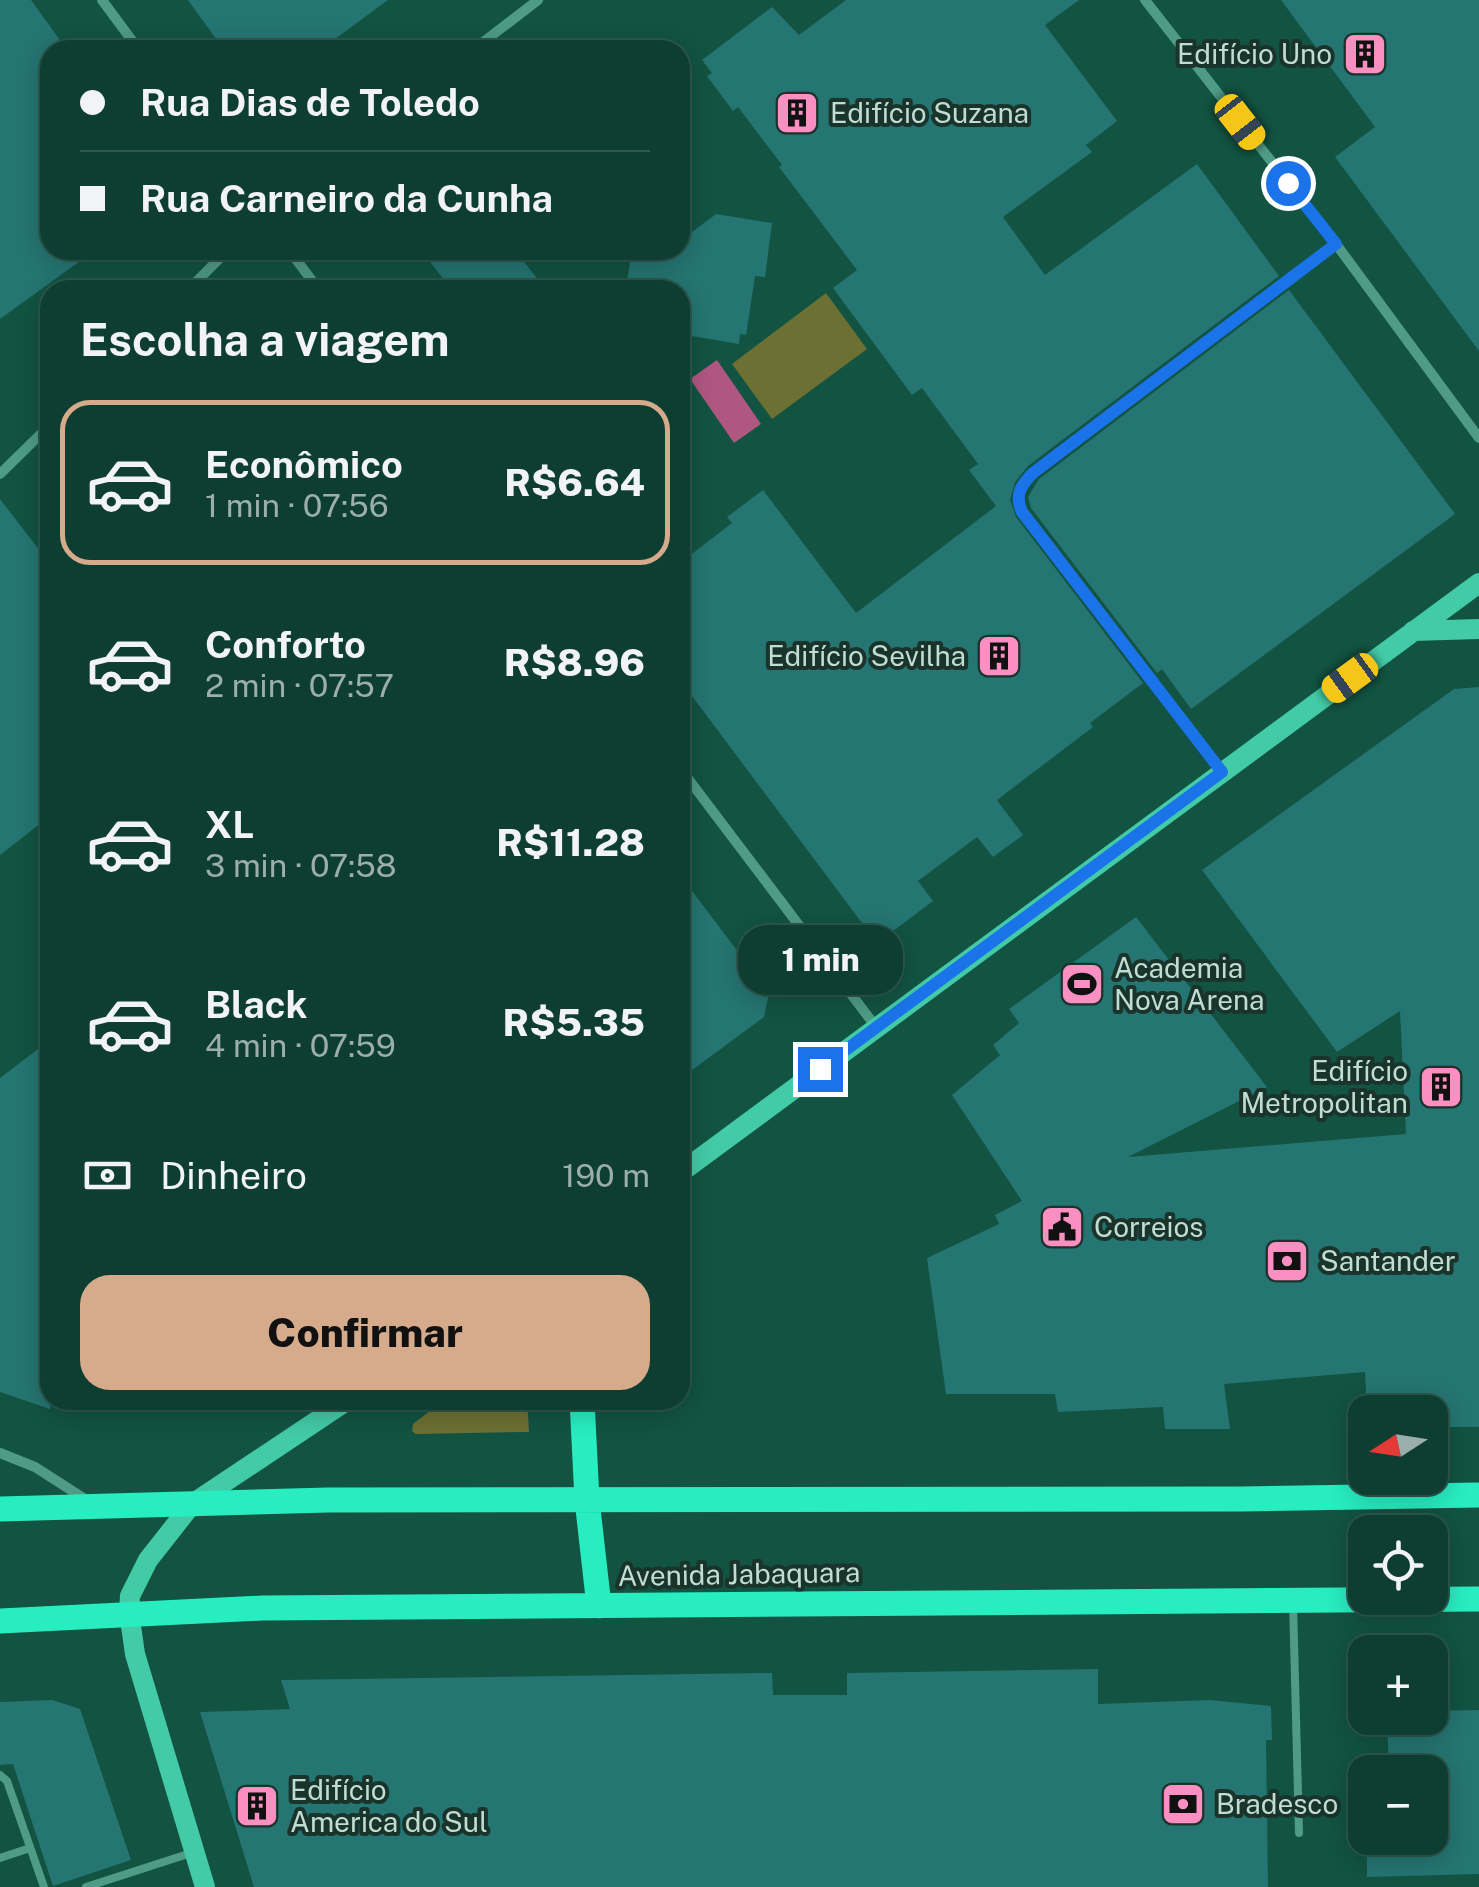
<!DOCTYPE html>
<html lang="pt">
<meta charset="utf-8">
<style>
body{margin:0;font-family:"Public Sans",sans-serif;background:#17453a;color:#f1f3f6;height:100vh;display:flex;flex-direction:column;font-size:38px;white-space:nowrap}
*{box-sizing:border-box;margin:0}
p{font-size:32px;color:#9baeac}
.icon{flex:none;width:55px;height:55px;fill:none;stroke:currentColor;stroke-width:2;stroke-linecap:round;stroke-linejoin:round}
.map{position:relative;flex:1;overflow:hidden}
.sheet{position:absolute;left:40px;top:280px;width:650px;height:1130px;display:flex;flex-direction:column;background:#0e3e32;border-radius:30px;box-shadow:0 5px 25px #0003,0 0 0 2px #2e574d}
.sheet>*{flex:none}
.hud{position:absolute;left:40px;top:40px;width:650px;height:220px;border-radius:30px;box-shadow:0 5px 25px #0003,0 0 0 2px #2e574d;display:grid;align-content:center;height:220px;padding:0 40px;background:#0e3e32}
.needle{width:65px;rotate:258deg}
.controls{position:absolute;left:1348px;top:1395px;display:grid;gap:20px}
.controls a{display:grid;place-items:center;width:100px;height:100px;border-radius:20px;background:#0e3e32;box-shadow:0 5px 25px #0003,0 0 0 2px #2e574d;font-size:50px}
.end{position:absolute;width:45px;height:45px;margin:-22px;border:12px solid #1a73e8;background:#fff;box-shadow:0 0 0 5px #fff}
.from{border-radius:50%}
.bubble{position:absolute;height:70px;border-radius:30px;background:#0e3e32;box-shadow:0 5px 25px #0003,0 0 0 2px #2e574d;font-size:32px;font-weight:800;line-height:70px;text-align:center}
.car{position:absolute;width:30px;height:60px;margin:-30px -15px;border-radius:12px;box-shadow:0 0 8px 2px #0007;background:linear-gradient(#f5c518 24%,#345 0 40%,#f5c518 0 76%,#345 0 86%,#f5c518 0)}
.hud b{display:flex;align-items:center;gap:35px;height:95px;font-size:38px}
.hud b+b{border-top:2px solid #2e574d}
.hud i{width:25px;height:25px;background:#f1f3f6}
ul{padding:0;list-style:none}
li{display:flex;align-items:center;gap:30px;height:165px;margin:0 20px 15px;padding:0 20px;border:5px solid transparent;border-radius:30px}
li div{flex:1}
li b{display:block;font-size:38px}
li em{font-style:normal;font-weight:800}
li.selected{border-color:#d6ab8b}
li>.icon{width:90px;height:90px;stroke-width:1.5}
h2{padding:0 40px;font-size:45px;line-height:120px}
.pay{display:flex;align-items:center;gap:25px;height:110px;padding:0 40px;font-size:38px}
.pay p{margin-inline-start:auto}
.action{display:flex;gap:20px;margin-top:auto;padding:20px 40px}
.action a{flex:1;height:115px;border-radius:30px;background:#d6ab8b;color:#111;font-size:40px;font-weight:800;line-height:115px;text-align:center}
.map>svg:first-child{display:block}
</style>
<div class="map">
<svg width="1479" height="1887" viewBox="0 0 1479 1887">
<rect width="100%" height="100%" fill="#125342"/>
<!-- green -->
<path fill="#6c7033" d="M826,293L867,349L772,419L732,364Z
M444,1400H527L529,1432L416,1434L412,1431L413,1424Z"/>
<!-- water -->
<path fill="#b05781" d="M717,360L761,424L734,443L690,379Z"/>
<!-- building -->
<path fill="#257572" d="M0,0H31L67,50H50V250H76L83,259L0,319Z
M188,0H388L320,50H224Z
M846,0H1079L1045,25L1117,121L1086,145L1092,152L1003,217L1045,275L1197,164L1279,276L1028,466L1015,482L1010,500L1016,517L1143,683L1090,723L1093,727L997,800L1023,835L993,857L977,837L918,881L933,901L877,943L680,680V563L732,523L727,517L763,490L856,613L996,506L969,470L978,464L922,388L912,395L833,288L857,270L779,167L782,165L738,107L733,111L707,76L712,73L702,60L772,7L799,35Z
M1281,0H1479V351L1335,157L1375,127Z
M716,214L772,223L765,277L755,276L746,335L740,334L739,344L680,334V290H614L627,281L632,250H680V241Z
M421,250H515L546,290H452Z
M1289,290L1455,514L1191,709L1162,669L1157,673L1031,508L1028,497L1039,479Z
M0,499L50,564V816L0,855Z
M1479,687V1427H1430V1412H1367L1365,1372L1224,1384L1230,1429H1165L1163,1407L1058,1412L1055,1394H946L927,1258L999,1224L995,1215L1022,1201L952,1095L1000,1055L993,1045L1019,1023L1009,1009L1136,917L1267,1087L1128,1157L1406,1134L1400,1011L1337,1052L1202,870L1454,689Z
M680,875L769,993L764,1017L680,1079Z
M50,1040V1409L0,1392V1078Z
M1098,1669V1704L1210,1700L1271,1706L1272,1740H1266L1268,1887H254L200,1712L290,1709L281,1680L772,1673L773,1695H847V1673Z
M52,1700L80,1709L131,1860L53,1886L13,1764L0,1765V1702Z
M1479,1710V1874L1367,1877V1838H1430V1772H1389L1387,1718H1430V1711Z"/>
<g fill="none" stroke-linecap="round" stroke-linejoin="round">
<!-- lane -->
<path stroke="#4f9b85" stroke-width="8" d="M1293,1602L1299,1833
M0,1775L7,1781L44,1887
M0,1858L30,1848
M86,1887L191,1853"/>
<!-- street -->
<path stroke="#4f9b85" stroke-width="10" d="M102,0L139,50
M1145,0L1336,244L1479,438
M473,50L538,0
M289,250L319,290
M188,290L228,250
M0,474L50,425
M680,768L876,1027
M1222,772L1023,512C1014,495 1022,486 1033,473L1336,244
M0,1453L35,1467L88,1501"/>
<!-- secondary -->
<path stroke="#43caa7" stroke-width="20" d="M1413,631L1479,629
M680,1173L1479,583
M205,1887L135,1654L129,1612L130,1596L148,1560L192,1504L348,1400"/>
<!-- primary -->
<path stroke="#28edc1" stroke-width="25" d="M582,1400L587,1500L599,1606
M0,1509L328,1500L1241,1499L1479,1495
M0,1621L262,1608L1479,1599"/>
</g>
<g fill="none" stroke-linecap="round" stroke-linejoin="round">
<!-- route -->
<path stroke="#1a73e8" stroke-width="12" d="M820,1069L1222,772L1022,512C1014,495 1021,485 1033,473L1336,244L1288,183"/>
</g>
<!-- icons -->
<defs>
<g id="building-square" transform="scale(2.25)"><rect x="-9" y="-9" width="18" height="18" rx="4" fill="#fc8fc1" stroke="#1a332b"/><path d="M-4-6H4V6H1V3H-1V6H-4ZM-2.5-4.3h1.7v1.8h-1.7ZM.8-4.3h1.7v1.8H.8ZM-2.5-1h1.7V.8h-1.7ZM.8-1h1.7V.8H.8Z" fill="#111"/></g>
<g id="stadium-square" transform="scale(2.25)"><rect x="-9" y="-9" width="18" height="18" rx="4" fill="#fc8fc1" stroke="#1a332b"/><path d="M0-5a6.5 5 0 1 0 0 10a6.5 5 0 1 0 0-10ZM-3.5-1.8h7v3.6h-7Z" fill="#111"/></g>
<g id="civic-square" transform="scale(2.25)"><rect x="-9" y="-9" width="18" height="18" rx="4" fill="#fc8fc1" stroke="#1a332b"/><path d="M-.6-6.5H3V-4.5H.6V-3L4-1V1h2V6H-6V1h2V-1L-.6-3ZM-1.2 2.5V6h2.4V2.5Z" fill="#111"/></g>
<g id="bank-square" transform="scale(2.25)"><rect x="-9" y="-9" width="18" height="18" rx="4" fill="#fc8fc1" stroke="#1a332b"/><path d="M-6-4H6V4H-6ZM0-2.3a2.3 2.3 0 1 0 0 4.6a2.3 2.3 0 1 0 0-4.6Z" fill="#111"/></g>
</defs>
<g fill-rule="evenodd">
<use href="#building-square" x="1365" y="54"/>
<use href="#building-square" x="797" y="113"/>
<use href="#building-square" x="999" y="656"/>
<use href="#stadium-square" x="1082" y="984"/>
<use href="#building-square" x="1441" y="1087"/>
<use href="#civic-square" x="1062" y="1227"/>
<use href="#bank-square" x="1287" y="1261"/>
<use href="#bank-square" x="1183" y="1804"/>
<use href="#building-square" x="257" y="1806"/>
</g>
<g text-anchor="middle" stroke-width="8" stroke-linejoin="round" paint-order="stroke">
<!-- poi labels -->
<g font-size="28" fill="#c0ddd3" stroke="#1a332b" text-anchor="start">
<text x="1332" y="64" text-anchor="end">Edifício Uno</text>
<text x="830" y="123">Edifício Suzana</text>
<text x="966" y="666" text-anchor="end">Edifício Sevilha</text>
<text x="1114" y="978">Academia<tspan x="1114" dy="32">Nova Arena</tspan></text>
<text x="1408" y="1081" text-anchor="end">Edifício<tspan x="1408" dy="32">Metropolitan</tspan></text>
<text x="1094" y="1237">Correios</text>
<text x="1320" y="1271">Santander</text>
<text x="290" y="1800">Edifício<tspan x="290" dy="32">America do Sul</tspan></text>
<text x="1216" y="1814">Bradesco</text>
</g>
<!-- street labels -->
<g font-size="28" fill="#c0ddd3" stroke="#1a332b">
<text transform="translate(739 1574) rotate(-1)" y="10">Avenida Jabaquara</text>
</g>
</g>
</svg>
<div class="controls">
<a><svg class="needle" viewBox="-14 -14 28 28"><path d="M0-13l5 13h-10z" fill="#e53935"/><path d="M0 13l5-13h-10z" fill="#9baeac"/></svg></a>
<a><svg class="icon" aria-label="locate" viewBox="0 0 24 24"><circle cx="12" cy="12" r="6"/><path d="M12 2v4M12 18v4M2 12h4M18 12h4"/></svg></a>
<a>+</a>
<a>−</a>
</div>
<i class="end from" style="left:1288px;top:183px"></i>
<i class="end" style="left:820px;top:1069px"></i>
<div class="bubble" style="left:738px;top:925px;width:165px">1 min</div>
<i class="car" style="left:1240px;top:122px;rotate:142deg"></i>
<i class="car" style="left:1350px;top:678px;rotate:234deg"></i>
<div class="hud">
<b><i class="from"></i>Rua Dias de Toledo</b>
<b><i></i>Rua Carneiro da Cunha</b>
</div>
<section class="sheet">
<h2>Escolha a viagem</h2>
<ul>
<li class="selected"><svg class="icon" aria-label="car" viewBox="0 0 24 24"><path d="M5 17H2v-5l4-1 3-4h7l3 4 3 1v5h-3M9 17h6M6 11h13"/><circle cx="7" cy="17" r="2"/><circle cx="17" cy="17" r="2"/></svg><div><b>Econômico</b><p>1 min · 07:56</p></div><em>R$6.64</em></li>
<li><svg class="icon" aria-label="car" viewBox="0 0 24 24"><path d="M5 17H2v-5l4-1 3-4h7l3 4 3 1v5h-3M9 17h6M6 11h13"/><circle cx="7" cy="17" r="2"/><circle cx="17" cy="17" r="2"/></svg><div><b>Conforto</b><p>2 min · 07:57</p></div><em>R$8.96</em></li>
<li><svg class="icon" aria-label="car" viewBox="0 0 24 24"><path d="M5 17H2v-5l4-1 3-4h7l3 4 3 1v5h-3M9 17h6M6 11h13"/><circle cx="7" cy="17" r="2"/><circle cx="17" cy="17" r="2"/></svg><div><b>XL</b><p>3 min · 07:58</p></div><em>R$11.28</em></li>
<li><svg class="icon" aria-label="car" viewBox="0 0 24 24"><path d="M5 17H2v-5l4-1 3-4h7l3 4 3 1v5h-3M9 17h6M6 11h13"/><circle cx="7" cy="17" r="2"/><circle cx="17" cy="17" r="2"/></svg><div><b>Black</b><p>4 min · 07:59</p></div><em>R$5.35</em></li>
</ul>
<div class="pay"><svg class="icon" aria-label="cash" viewBox="0 0 24 24"><path d="M3 7h18v10H3z"/><circle cx="12" cy="12" r="2"/></svg>Dinheiro<p>190 m</p></div>
<div class="action"><a>Confirmar</a></div>
</section>
</div>
